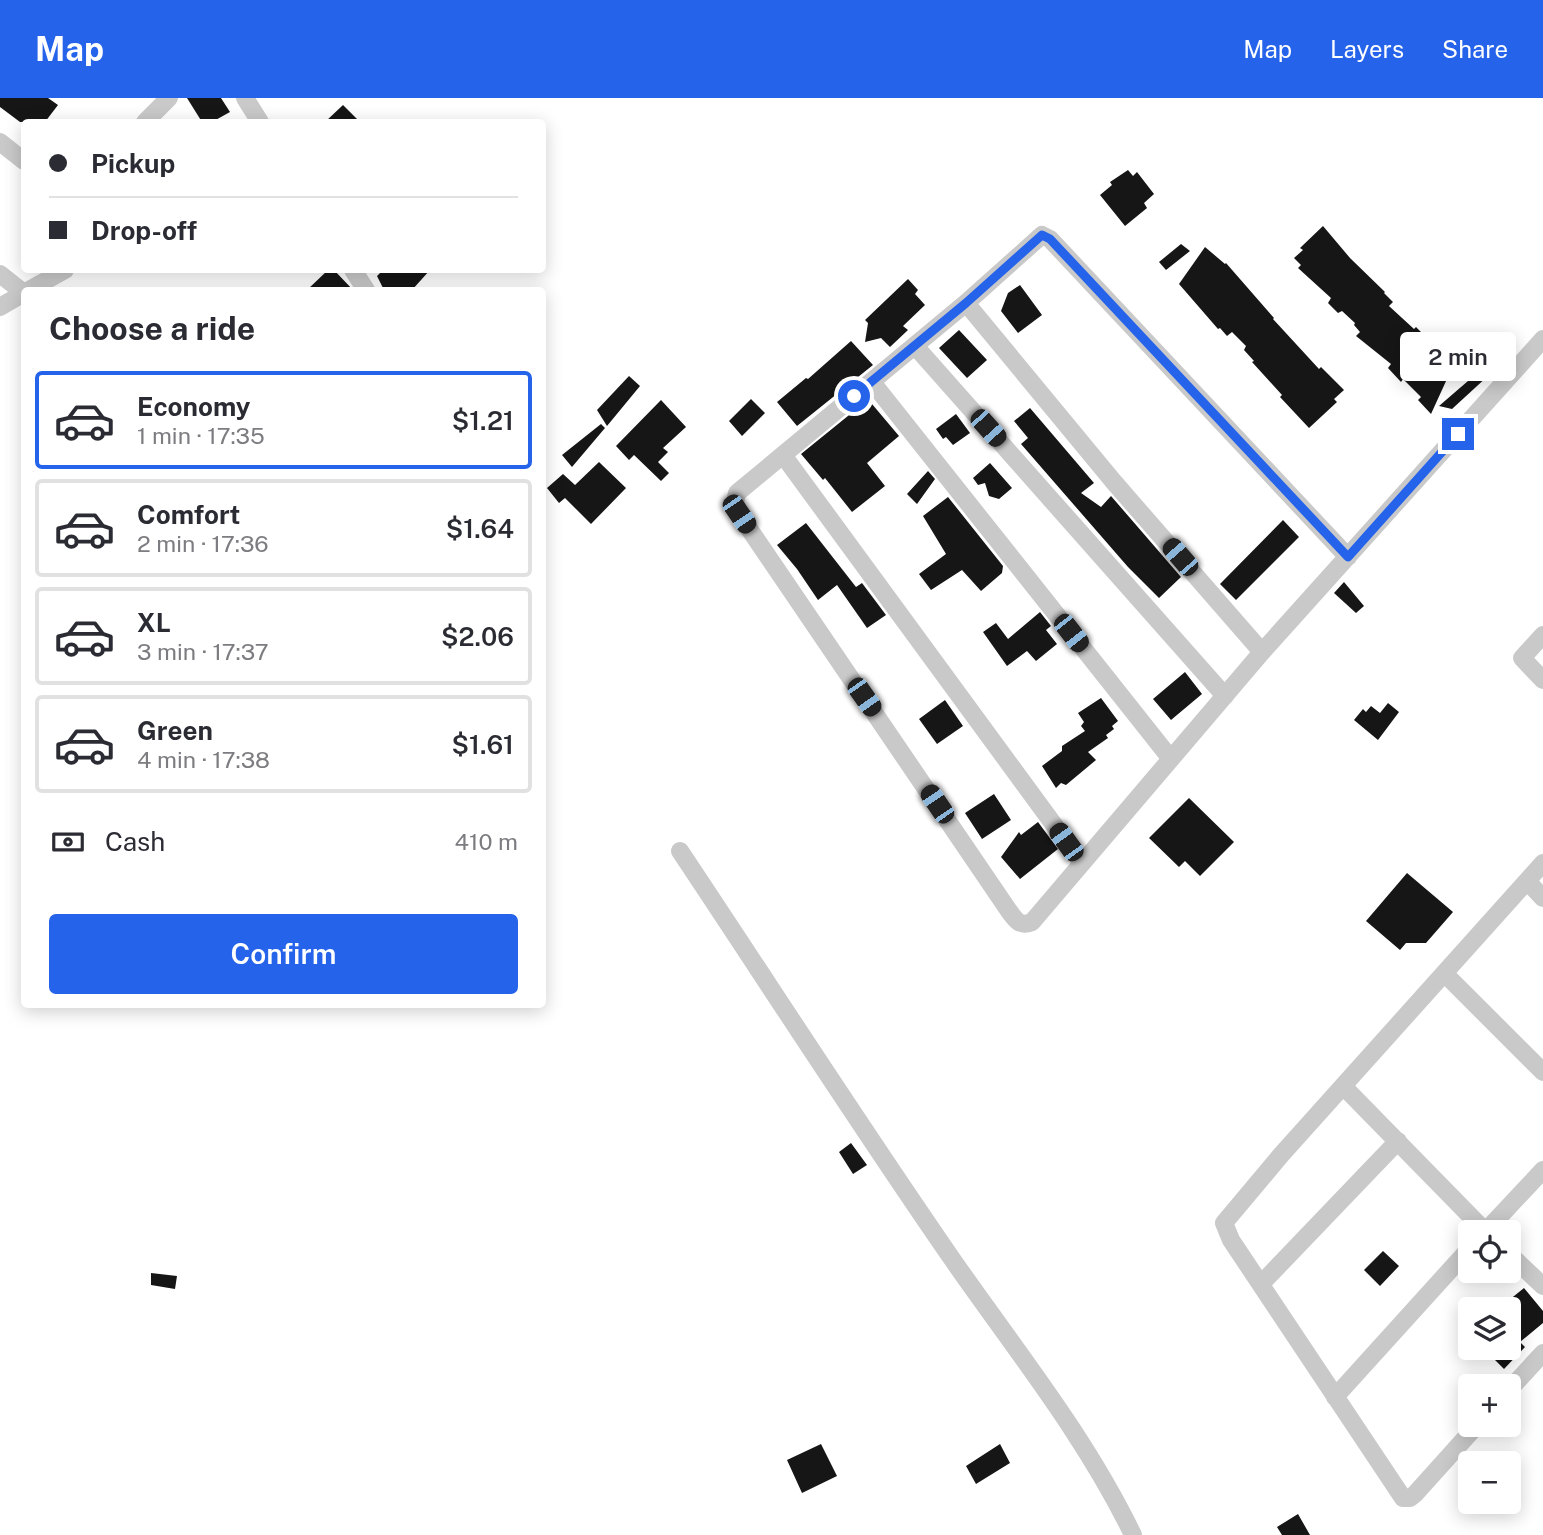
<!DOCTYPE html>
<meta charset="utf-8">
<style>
body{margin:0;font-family:"Public Sans",sans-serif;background:#f2f2f3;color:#2b2b33;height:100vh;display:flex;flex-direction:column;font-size:26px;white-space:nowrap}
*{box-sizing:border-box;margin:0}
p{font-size:23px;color:#7c7c81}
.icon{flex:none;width:38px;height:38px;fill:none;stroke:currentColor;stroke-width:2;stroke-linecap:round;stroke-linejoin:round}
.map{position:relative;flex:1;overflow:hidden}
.side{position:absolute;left:21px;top:189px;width:525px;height:721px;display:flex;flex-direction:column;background:#fff;border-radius:7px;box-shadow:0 4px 18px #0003}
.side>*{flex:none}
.top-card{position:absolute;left:21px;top:21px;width:525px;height:154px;border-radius:7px;box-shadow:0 4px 18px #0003;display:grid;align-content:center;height:154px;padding:0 28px;background:#fff}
.buttons{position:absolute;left:1458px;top:1122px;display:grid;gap:14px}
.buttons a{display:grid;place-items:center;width:63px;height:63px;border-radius:7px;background:#fff;box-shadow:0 4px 18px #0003;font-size:35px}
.end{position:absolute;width:32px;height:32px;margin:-16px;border:9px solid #2563eb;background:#fff;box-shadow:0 0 0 4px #fff}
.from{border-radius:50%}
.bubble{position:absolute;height:49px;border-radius:7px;background:#fff;box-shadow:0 4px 18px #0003;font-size:23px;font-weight:600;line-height:49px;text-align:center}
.car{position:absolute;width:21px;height:42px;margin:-21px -10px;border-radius:9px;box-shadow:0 0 5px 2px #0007;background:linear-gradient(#222 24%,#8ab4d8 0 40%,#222 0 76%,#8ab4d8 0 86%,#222 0)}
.top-card b{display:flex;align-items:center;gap:24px;height:66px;font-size:26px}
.top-card b+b{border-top:2px solid #e1e1e2}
.top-card i{width:18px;height:18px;background:#2b2b33}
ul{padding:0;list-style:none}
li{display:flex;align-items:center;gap:21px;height:98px;margin:0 14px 10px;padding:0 14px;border:4px solid #e1e1e2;border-radius:7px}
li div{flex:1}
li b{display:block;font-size:26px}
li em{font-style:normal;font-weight:600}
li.selected{border-color:#2563eb}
li>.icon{width:63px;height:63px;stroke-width:1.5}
h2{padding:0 28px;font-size:32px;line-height:84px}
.pay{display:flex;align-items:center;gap:18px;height:77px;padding:0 28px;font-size:26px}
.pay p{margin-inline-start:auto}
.button{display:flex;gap:14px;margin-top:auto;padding:14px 28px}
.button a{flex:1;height:80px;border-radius:7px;background:#2563eb;color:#fff;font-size:28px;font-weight:600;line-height:80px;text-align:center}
header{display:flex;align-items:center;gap:42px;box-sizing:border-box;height:98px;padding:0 35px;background:#2563eb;color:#fff}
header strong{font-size:33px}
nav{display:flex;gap:38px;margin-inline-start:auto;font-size:24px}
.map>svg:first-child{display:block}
</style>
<header>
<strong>Map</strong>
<nav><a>Map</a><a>Layers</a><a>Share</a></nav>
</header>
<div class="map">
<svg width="1543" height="1437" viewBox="0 0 1543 1437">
<rect width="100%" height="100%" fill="#fff"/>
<!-- building -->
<path fill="#161616" d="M0,0H48L58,7L45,24H20L0,9Z
M187,0H221L230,14L212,24H202Z
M343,7L360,24H325Z
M1128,72L1133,78L1137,74L1154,96L1144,105L1147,110L1125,128L1100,97L1112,87L1110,84Z
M1323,128L1350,160L1385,194L1384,195L1393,204L1389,208L1414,231L1416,229L1431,244L1452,270L1431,316L1418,302L1421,299L1403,281L1401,284L1388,270L1391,266L1356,238L1360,234L1354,227L1355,225L1342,213L1338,215L1328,205L1331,200L1298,170L1301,167L1294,160L1303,152L1300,150Z
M1181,146L1190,153L1166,172L1159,164Z
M1205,149L1225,166L1226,165L1274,220L1273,221L1319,271L1321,269L1344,292L1334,301L1337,304L1309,330L1280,299L1282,297L1252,264L1254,263L1244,252L1246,248L1232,234L1227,238L1220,230L1218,231L1179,186Z
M328,172H334L353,192H307Z
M383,172H430L412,192H384L377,178Z
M908,181L918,192L915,196L925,207L903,228L908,232L890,249L881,240L865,244L868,225L865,222Z
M1020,187L1042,217L1018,235L1001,213L1008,195Z
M959,232L987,262L967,280L939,250Z
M851,243L873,267L797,328L777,304L806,280L808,281Z
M1483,270L1489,277L1452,311L1439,308Z
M629,278L640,288L607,328L597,312Z
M751,301L765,315L742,338L729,323Z
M661,302L686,329L663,350L668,354L658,364L669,375L661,383L634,357L629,362L616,348Z
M872,306L899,338L867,365L885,388L852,414L825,380L823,382L801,356L859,309L863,313Z
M1030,310L1094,385L1081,395L1101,409L1111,398L1181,479L1159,500L1128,469L1021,346L1028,340L1014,323Z
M956,316L970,335L953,347L946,339L943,341L936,331Z
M601,326L605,330L572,369L562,357Z
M599,364L626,390L591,426L565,400L559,405L547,390L563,376L575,387Z
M990,365L1012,390L999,401L989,398L985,385L978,387L973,380Z
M928,373L935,381L917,406L907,396Z
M948,399L1003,468L1002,475L981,493L962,472L931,492L919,476L946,456L923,418Z
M1283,422L1299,439L1236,502L1220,486Z
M806,425L856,489L862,485L886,517L867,530L837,487L818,502L797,471L777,447Z
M1344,484L1364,508L1356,515L1334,495Z
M1040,514L1051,528L1046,532L1057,546L1036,563L1027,553L1007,568L983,534L996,525L1008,541Z
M1185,574L1202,596L1171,622L1153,601Z
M1101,600L1118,623L1112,628L1114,631L1106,637L1108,640L1088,654L1096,662L1066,687L1061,685L1056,690L1042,668L1062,653V648L1085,633L1081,628L1084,624L1078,615Z
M945,602L963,628L937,646L919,621Z
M1388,605L1399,614L1378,642L1354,622L1363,611L1366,614L1371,608L1380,615Z
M994,696L1011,722L982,741L965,715Z
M1189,700L1234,744L1200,778L1185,763L1179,769L1149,740Z
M1038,724L1058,751L1020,781L1001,759L1019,734L1021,737Z
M1407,775L1453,814L1426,845H1406L1400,852L1366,823Z
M851,1045L867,1067L853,1076L839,1054Z
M1383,1153L1399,1168L1380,1188L1364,1172Z
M151,1175L177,1178L175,1191L151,1187Z
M1524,1190L1543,1213V1225L1520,1244L1525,1249L1504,1271L1483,1250H1508V1211H1498Z
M821,1346L837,1378L802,1395L787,1362Z
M1000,1346L1010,1365L976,1386L966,1368Z
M1298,1416L1310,1437H1282L1277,1429Z"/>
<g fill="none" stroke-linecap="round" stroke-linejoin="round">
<!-- street -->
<path stroke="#c9c9c9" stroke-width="18" d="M245,0L260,24
M145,24L169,0
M0,44L24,63
M353,172L366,192
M0,176L24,195
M29,192L65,172
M966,205L1113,383L1262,554
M0,209L24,195
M915,248L1225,598
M872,284L1171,661
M783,357L1082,765
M1348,459L1050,141L1042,137L966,205L737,395L735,404L739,416L1009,813C1016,822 1019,829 1032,824L1262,554L1543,241
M1543,537L1522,560L1543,582
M680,753C770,888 858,1025 950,1158C1013,1249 1085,1337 1133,1437
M1527,783L1543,800
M1444,875L1543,974
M1343,988L1486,1134
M1485,1134L1543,1072
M1508,1155L1543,1188
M1261,1186L1398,1043
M1508,1293L1543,1255
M1335,1299L1470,1150
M1478,1326L1415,1396L1410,1400H1403L1231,1142L1224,1125L1281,1057L1543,765"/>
</g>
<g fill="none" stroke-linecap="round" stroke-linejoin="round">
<!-- route -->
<path stroke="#2563eb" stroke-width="9" d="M854,298L966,205L1042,137L1050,141L1348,459L1458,336"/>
</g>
</svg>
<div class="buttons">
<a><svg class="icon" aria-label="locate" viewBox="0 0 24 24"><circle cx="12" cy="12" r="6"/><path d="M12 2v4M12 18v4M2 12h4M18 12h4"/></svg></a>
<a><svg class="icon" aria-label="layers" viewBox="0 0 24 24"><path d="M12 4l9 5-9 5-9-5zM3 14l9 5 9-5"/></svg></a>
<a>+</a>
<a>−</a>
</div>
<i class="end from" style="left:854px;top:298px"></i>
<i class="end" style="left:1458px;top:336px"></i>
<div class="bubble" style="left:1400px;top:234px;width:116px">2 min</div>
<i class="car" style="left:988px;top:330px;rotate:138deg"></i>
<i class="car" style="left:739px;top:416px;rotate:146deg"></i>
<i class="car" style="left:1180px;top:459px;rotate:319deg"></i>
<i class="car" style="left:1071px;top:535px;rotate:142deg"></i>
<i class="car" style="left:864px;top:599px;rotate:145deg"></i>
<i class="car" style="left:937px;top:706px;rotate:326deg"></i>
<i class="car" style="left:1066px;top:744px;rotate:324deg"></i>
<div class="top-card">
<b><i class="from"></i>Pickup</b>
<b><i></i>Drop-off</b>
</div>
<section class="side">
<h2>Choose a ride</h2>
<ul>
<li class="selected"><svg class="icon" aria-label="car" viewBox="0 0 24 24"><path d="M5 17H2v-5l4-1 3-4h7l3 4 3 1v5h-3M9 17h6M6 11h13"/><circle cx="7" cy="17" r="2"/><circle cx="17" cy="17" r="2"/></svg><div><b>Economy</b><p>1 min · 17:35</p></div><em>$1.21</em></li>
<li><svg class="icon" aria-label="car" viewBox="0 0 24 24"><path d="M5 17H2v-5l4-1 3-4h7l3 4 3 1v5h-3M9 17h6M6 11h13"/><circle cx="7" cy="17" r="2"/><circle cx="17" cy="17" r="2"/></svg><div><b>Comfort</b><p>2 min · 17:36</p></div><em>$1.64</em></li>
<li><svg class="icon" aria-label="car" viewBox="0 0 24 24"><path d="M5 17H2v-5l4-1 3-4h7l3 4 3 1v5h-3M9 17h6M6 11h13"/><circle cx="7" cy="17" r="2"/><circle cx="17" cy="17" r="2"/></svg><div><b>XL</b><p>3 min · 17:37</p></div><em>$2.06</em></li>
<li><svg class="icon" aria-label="car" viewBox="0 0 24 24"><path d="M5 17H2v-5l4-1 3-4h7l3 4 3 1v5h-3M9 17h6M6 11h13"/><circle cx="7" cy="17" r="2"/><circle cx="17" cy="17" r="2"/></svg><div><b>Green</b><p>4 min · 17:38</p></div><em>$1.61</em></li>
</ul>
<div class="pay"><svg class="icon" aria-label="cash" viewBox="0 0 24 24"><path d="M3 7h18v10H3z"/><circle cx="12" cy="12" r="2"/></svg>Cash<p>410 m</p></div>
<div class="button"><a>Confirm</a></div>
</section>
</div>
